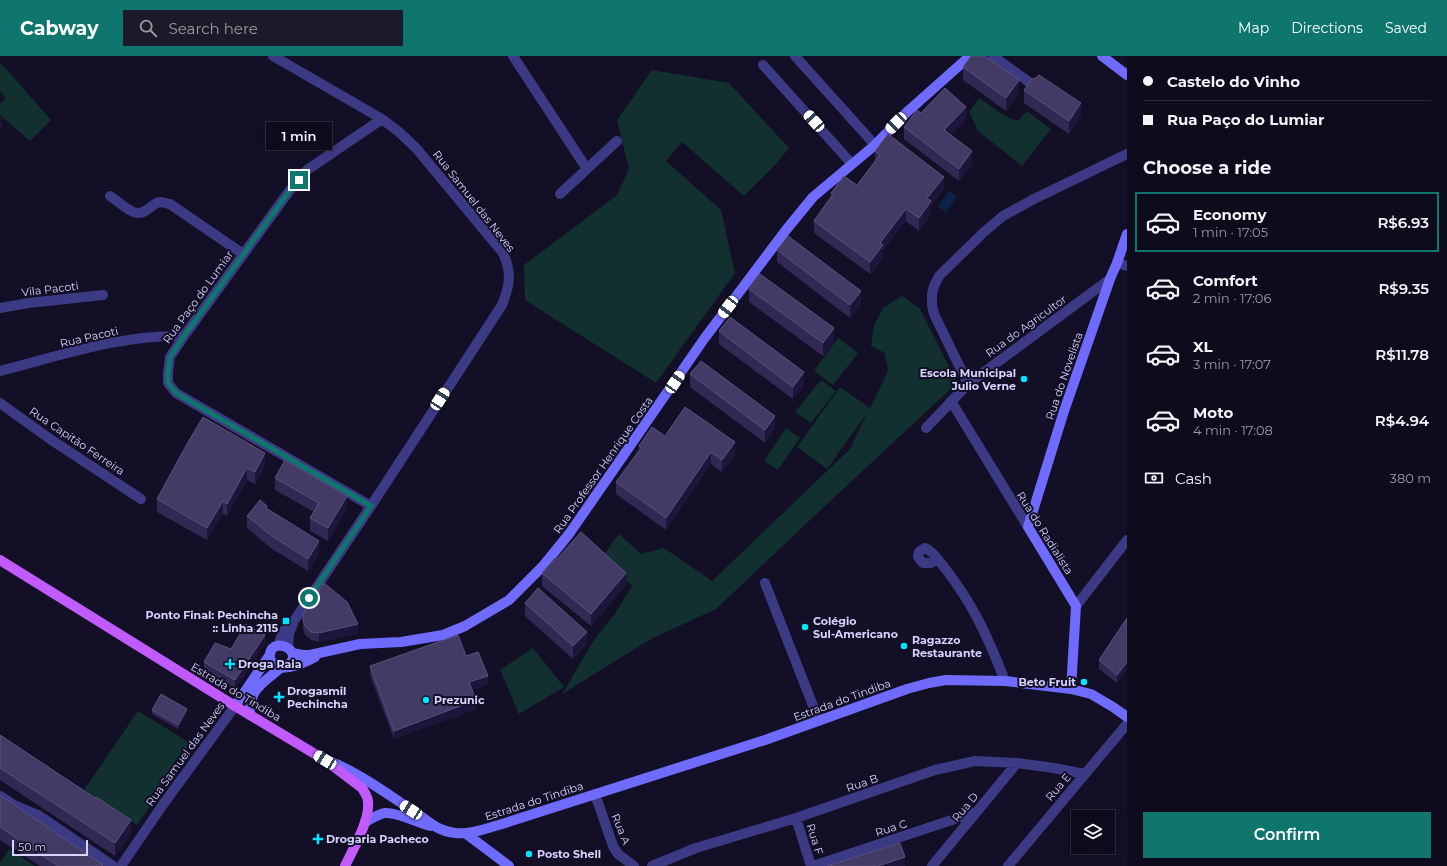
<!DOCTYPE html>
<meta charset="utf-8">
<style>
body{margin:0;font-family:Montserrat,sans-serif;background:#1c1929;color:#f1f3f6;height:100vh;display:flex;flex-direction:column;font-size:15px;white-space:nowrap}
*{box-sizing:border-box;margin:0}
p{font-size:13px;color:#9b9ba3}
.icon{flex:none;width:22px;height:22px;fill:none;stroke:currentColor;stroke-width:2;stroke-linecap:round;stroke-linejoin:round}
.map{position:relative;flex:1;overflow:hidden}
.details{display:flex;flex-direction:column;background:#0e0b1c;width:320px}
.details>*{flex:none}
.hud{display:grid;align-content:center;height:88px;padding:0 16px;background:#0e0b1c}
.buttons{position:absolute;left:1071px;top:754px;display:grid;gap:8px}
.buttons a{display:grid;place-items:center;width:44px;height:44px;border-radius:0px;background:#0e0b1c;box-shadow:0 2px 10px #0003,0 0 0 1px #2e2b3b;font-size:20px}
.scale{position:absolute;left:12px;bottom:10px;width:76px;box-sizing:border-box;padding-left:4px;border:2px solid #d9d4ff;border-top:0;font-size:11px;line-height:14px;white-space:nowrap;color:#d9d4ff;-webkit-text-stroke:3px #130f26;paint-order:stroke}
.end{position:absolute;width:18px;height:18px;margin:-9px;border:5px solid #0f766e;background:#fff;box-shadow:0 0 0 2px #fff}
.from{border-radius:50%}
.bubble{position:absolute;height:28px;border-radius:0px;background:#0e0b1c;box-shadow:0 2px 10px #0003,0 0 0 1px #2e2b3b;font-size:13px;font-weight:600;line-height:28px;text-align:center}
.car{position:absolute;width:12px;height:24px;margin:-12px -6px;border-radius:5px;box-shadow:0 0 3px 1px #0007;background:linear-gradient(#fff 24%,#345 0 40%,#fff 0 76%,#345 0 86%,#fff 0)}
.hud b{display:flex;align-items:center;gap:14px;height:38px;font-size:15px}
.hud b+b{border-top:1px solid #2e2b3b}
.hud i{width:10px;height:10px;background:#f1f3f6}
ul{padding:0;list-style:none}
li{display:flex;align-items:center;gap:12px;height:60px;margin:0 8px 6px;padding:0 8px;border:2px solid transparent;border-radius:0px}
li div{flex:1}
li b{display:block;font-size:15px}
li em{font-style:normal;font-weight:600}
li.current{border-color:#0f766e}
li>.icon{width:36px;height:36px;stroke-width:1.5}
h2{padding:0 16px;font-size:18px;line-height:48px}
.pay{display:flex;align-items:center;gap:10px;height:44px;padding:0 16px;font-size:15px}
.pay p{margin-inline-start:auto}
.action{display:flex;gap:8px;margin-top:auto;padding:8px 16px}
.action a{flex:1;height:46px;border-radius:0px;background:#0f766e;color:#fff;font-size:16px;font-weight:600;line-height:46px;text-align:center}
header{display:flex;align-items:center;gap:24px;box-sizing:border-box;height:56px;padding:0 20px;background:#0f766e;color:#fff}
header strong{font-size:19px}
nav{display:flex;gap:22px;margin-inline-start:auto;font-size:14px}
.search{width:280px;height:36px;background:#1c1929;display:flex;align-items:center;gap:10px;box-sizing:border-box;padding:0 14px;border-radius:0px;color:#9b9ba3;font-size:15px}
main{display:flex;flex:1;min-height:0}
.map>svg:first-child{display:block}
</style>
<header>
<strong>Cabway</strong>
<div class="search"><svg class="icon" aria-label="search" viewBox="0 0 24 24"><circle cx="10" cy="10" r="6"/><path d="M15 15l6 6"/></svg>Search here</div>
<nav><a>Map</a><a>Directions</a><a>Saved</a></nav>
</header>
<main>
<div class="map">
<svg width="1127" height="810" viewBox="0 0 1127 810">
<rect width="100%" height="100%" fill="#130f26"/>
<!-- green -->
<path fill="#12302f" d="M0,6L51,64L30,85L0,59V48L6,42L0,35Z
M652,14L729,27L789,92L776,108L744,140L682,86L666,105L721,154L735,217L656,327L525,244L524,209L617,139L629,113L617,64Z
M979,42L1005,60L1018,65L1027,55L1051,73L1022,110L978,75L969,56Z
M902,240L920,253L957,327L809,465L716,553L651,583L562,638L594,584L614,559L632,530L602,501L619,478L641,498L664,492L712,525L850,393L867,357L827,413L797,391L840,331L870,352L888,315L885,297L871,290L874,269L883,252Z
M838,282L858,297L833,329L814,315Z
M821,324L836,335L811,367L795,356Z
M786,372L800,382L778,414L764,405Z
M533,592L564,631L519,658L500,614Z
M138,655L192,688L137,769L84,734Z
M9,793L35,810H0V807Z"/>
<!-- water -->
<path fill="#0c2248" d="M949,135L957,141L946,156L938,150Z"/>
<g fill="none" stroke-linecap="round" stroke-linejoin="round">
<!-- street -->
<path stroke="#3d3a85" stroke-width="10" d="M273,0L382,63L399,76L416,92L503,197C512,217 510,229 502,249L371,450L296,562L283,576L278,590
M513,0L587,113
M795,0L875,89
M993,0L1033,29
M763,9L852,108
M560,138L617,85
M110,140C118,145 128,156 137,157C147,158 152,147 160,146C163,146 167,148 170,148L243,198
M1117,207L1127,210
M0,252L28,247L103,239
M0,315C59,300 123,278 184,280
M968,328L934,258L932,249V238L934,230L939,220L984,176L1003,160L1034,143L1127,98
M951,345L1028,471
M0,347L50,383L141,443
M926,372L968,328L1110,223
M371,450L176,337L168,327V317L170,301L184,280L290,134L307,114L382,63
M938,503L931,507H923L918,501L919,496L925,492C933,495 938,504 944,511C973,548 988,581 1005,625
M765,527L819,665
M1076,550L1127,484
M288,592L289,578L293,568
M595,738L613,790L618,798L634,810
M0,740L14,749L38,759L113,810
M796,762L811,810
M121,810L162,750L235,650
M652,810L696,792L796,762L935,714L975,705L1017,707L1054,712L1084,718
M813,810L976,756
M932,810L1017,707
M1008,810L1127,668"/>
<!-- secondary -->
<path stroke="#6f6bff" stroke-width="10" d="M1102,0L1127,19
M292,597L303,599H310L360,588L401,586L443,579L465,570L509,544L543,510L569,478L704,283L786,174L813,141L875,89L907,56L970,0
M287,610C308,594 267,577 270,603L276,611C288,614 304,607 315,601
M1071,633L1076,550L1028,471L1064,355L1110,223L1117,207L1127,178
M235,650L269,600
M250,659C249,632 263,628 280,612
M331,706C358,716 390,740 415,756C428,765 437,775 455,777C470,779 487,772 502,768L765,684L907,633L929,627L946,624L1005,625L1046,630L1071,633L1091,638L1113,651L1127,661
M365,766C371,763 378,758 385,757C398,756 418,767 431,770
M465,777L509,810"/>
<!-- primary -->
<path stroke="#c25bff" stroke-width="10" d="M0,504L235,650L325,704L362,732C365,737 368,741 368,746C370,765 353,793 345,810"/>
</g>
<!-- wall -->
<path fill="#312854" d="M963,11L1019,37L1006,55L963,24Z
M1024,34L1081,60L1069,78L1024,47Z
M921,57L966,64L951,79L972,108L959,125L904,83V71Z
M875,95L944,133L931,149V158L919,175L906,165L883,194V202L870,218L814,177V165L831,141V137L857,129L875,105Z
M777,194L861,248L850,262L777,206Z
M749,233L834,285L823,300L749,246Z
M719,275L804,329L793,343L719,288Z
M690,318L775,373L765,387L690,331Z
M665,380L735,399L722,416L711,408L666,474L616,438V426L639,395V390Z
M187,388L265,410L255,428L247,424L227,460L223,458L207,484L157,456V443Z
M275,422L347,452L328,485L310,475V462L314,456L275,434Z
M267,453L319,498L308,515L272,493L247,472V460Z
M557,503L626,529L591,570L542,530V517Z
M525,547L587,588L573,603L525,560Z
M1127,562V614L1117,627L1099,613V604Z
M303,564L358,577L319,586L311,584L305,579L303,573Z
M265,587L235,633L204,614V606L231,593Z
M370,610L488,628L472,634L476,653L394,683L370,619Z
M152,654L187,657L178,673L152,658Z
M0,679L131,777L115,800L0,724Z
M0,739L103,810H40L0,784Z"/>
<!-- shaded-wall -->
<path fill="#1d163a" d="M1019,24V37L1006,55V42Z
M1081,47V60L1069,78V65Z
M966,51V64L944,87V74Z
M2,60V72L0,75V62Z
M972,95V108L959,125V113Z
M944,121V133L931,149V158L919,175V162L927,142Z
M906,153V165L883,194V202L870,218V206L880,187Z
M861,235V248L850,262V249Z
M834,272V285L823,300V287Z
M804,316V329L793,343V331Z
M775,360V373L765,387V374Z
M735,386V399L722,416V404Z
M711,396V408L666,474V462Z
M265,397V410L255,428V416Z
M247,412V424L227,460V448Z
M347,440V452L328,485V472Z
M223,445V458L207,484V472Z
M319,485V498L308,515V503Z
M626,517V529L591,570V558Z
M358,568V577L319,586V577Z
M587,576V588L573,603V590Z
M265,579V587L235,633V624Z
M1127,606V614L1117,627V619Z
M488,620V628L469,635V626Z
M476,644V653L394,683V675Z
M187,653V657L178,673V669Z
M131,764V777L115,800V787Z
M905,801V810H878Z"/>
<!-- building -->
<path fill="#433a66" stroke="#5a527e" d="M971,0H985L1019,24L1006,42L963,11Z
M1039,19L1081,47L1069,65L1024,34L1032,23L1036,22Z
M945,32L966,51L944,74L972,95L959,113L904,71L917,54L921,57Z
M888,78L944,121L927,142L931,145L919,162L906,153L880,187L883,189L870,206L814,165L833,138L831,137L844,120L857,129L880,99L875,95Z
M788,180L861,235L850,249L777,194Z
M760,218L834,272L823,287L749,233Z
M730,261L804,316L793,331L719,275Z
M701,305L775,360L765,374L690,318Z
M685,351L735,386L722,404L711,396L666,462L616,426L641,392L639,390L652,371L665,380Z
M203,361L265,397L255,416L247,412L227,448L223,445L207,472L157,443L187,388Z
M285,404L347,440L328,472L310,462L319,447L275,422Z
M260,444L267,450L266,452L319,485L308,503L272,480L247,460Z
M581,476L626,517L591,558L542,517L555,502L557,503Z
M324,527L347,546L358,568L319,577L311,576L305,570L303,564V558Z
M538,532L587,576L573,590L525,547Z
M1127,562V606L1117,619L1099,604Z
M246,568L265,579L235,624L204,606L215,587L231,593Z
M458,579L466,600L478,596L488,620L469,626L476,644L394,675L370,610Z
M161,638L187,653L178,669L152,654Z
M0,679L95,742L96,741L131,764L115,787L0,712Z
M0,739L103,809L102,810H58L0,771Z
M900,787L905,801L878,810H827Z"/>
<g fill="none" stroke-linecap="round" stroke-linejoin="round">
<!-- route -->
<path stroke="#0f766e" stroke-width="5" d="M299,124L290,134L184,280L170,301L168,317V327L176,337L371,450L309,542"/>
</g>
<!-- markers -->
<g fill="#00e5ff" stroke="#130f26" stroke-width="1.5">
<circle cx="1024" cy="323" r="4"/>
<rect x="282" y="561" width="8" height="8" rx="2"/>
<circle cx="805" cy="571" r="4"/>
<circle cx="904" cy="590" r="4"/>
<path d="M228 602h4v4h4v4h-4v4h-4v-4h-4v-4h4z"/>
<circle cx="1084" cy="626" r="4"/>
<path d="M277 635h4v4h4v4h-4v4h-4v-4h-4v-4h4z"/>
<circle cx="426" cy="644" r="4"/>
<path d="M316 777h4v4h4v4h-4v4h-4v-4h-4v-4h4z"/>
<circle cx="529" cy="798" r="4"/>
</g>
<g text-anchor="middle" stroke-width="4" stroke-linejoin="round" paint-order="stroke">
<!-- street labels -->
<g font-size="11" fill="#d9d4ff" stroke="#130f26">
<text transform="translate(474 145) rotate(52)" y="4">Rua Samuel das Neves</text>
<text transform="translate(50 233) rotate(-7)" y="4">Vila Pacoti</text>
<text transform="translate(198 241) rotate(-54)" y="4">Rua Paço do Lumiar</text>
<text transform="translate(1026 270) rotate(-36)" y="4">Rua do Agricultor</text>
<text transform="translate(89 281) rotate(-13)" y="4">Rua Pacoti</text>
<text transform="translate(1064 320) rotate(-71)" y="4">Rua do Novelista</text>
<text transform="translate(77 385) rotate(34)" y="4">Rua Capitão Ferreira</text>
<text transform="translate(603 409) rotate(-55)" y="4">Rua Professor Henrique Costa</text>
<text transform="translate(1045 477) rotate(58)" y="4">Rua do Radialista</text>
<text transform="translate(236 636) rotate(31)" y="4">Estrada do Tindiba</text>
<text transform="translate(842 644) rotate(-20)" y="4">Estrada do Tindiba</text>
<text transform="translate(185 698) rotate(-54)" y="4">Rua Samuel das Neves</text>
<text transform="translate(862 727) rotate(-19)" y="4">Rua B</text>
<text transform="translate(1058 731) rotate(-50)" y="4">Rua E</text>
<text transform="translate(534 745) rotate(-18)" y="4">Estrada do Tindiba</text>
<text transform="translate(965 751) rotate(-50)" y="4">Rua D</text>
<text transform="translate(891 772) rotate(-18)" y="4">Rua C</text>
<text transform="translate(621 773) rotate(68)" y="4">Rua A</text>
<text transform="translate(815 783) rotate(73)" y="4">Rua F</text>
</g>
<!-- poi labels -->
<g font-size="11" font-weight="bold" fill="#d9d4ff" stroke="#130f26" text-anchor="start">
<text x="1016" y="321" text-anchor="end">Escola Municipal<tspan x="1016" dy="13">Julio Verne</tspan></text>
<text x="278" y="563" text-anchor="end">Ponto Final: Pechincha<tspan x="278" dy="13">:: Linha 2115</tspan></text>
<text x="813" y="569">Colégio<tspan x="813" dy="13">Sul-Americano</tspan></text>
<text x="912" y="588">Ragazzo<tspan x="912" dy="13">Restaurante</tspan></text>
<text x="238" y="612">Droga Raia</text>
<text x="1076" y="630" text-anchor="end">Beto Fruit</text>
<text x="287" y="639">Drogasmil<tspan x="287" dy="13">Pechincha</tspan></text>
<text x="434" y="648">Prezunic</text>
<text x="326" y="787">Drogaria Pacheco</text>
<text x="537" y="802">Posto Shell</text>
</g>
</g>
</svg>
<div class="buttons">
<a><svg class="icon" aria-label="layers" viewBox="0 0 24 24"><path d="M12 4l9 5-9 5-9-5zM3 14l9 5 9-5"/></svg></a>
</div>
<div class="scale">50 m</div>
<i class="end from" style="left:309px;top:542px"></i>
<i class="end" style="left:299px;top:124px"></i>
<div class="bubble" style="left:266px;top:66px;width:66px">1 min</div>
<i class="car" style="left:814px;top:65px;rotate:318deg"></i>
<i class="car" style="left:896px;top:67px;rotate:224deg"></i>
<i class="car" style="left:728px;top:251px;rotate:217deg"></i>
<i class="car" style="left:675px;top:326px;rotate:34deg"></i>
<i class="car" style="left:440px;top:343px;rotate:33deg"></i>
<i class="car" style="left:325px;top:704px;rotate:302deg"></i>
<i class="car" style="left:411px;top:754px;rotate:303deg"></i>
</div>
<section class="details">
<div class="hud">
<b><i class="from"></i>Castelo do Vinho</b>
<b><i></i>Rua Paço do Lumiar</b>
</div>
<h2>Choose a ride</h2>
<ul>
<li class="current"><svg class="icon" aria-label="car" viewBox="0 0 24 24"><path d="M5 17H2v-5l4-1 3-4h7l3 4 3 1v5h-3M9 17h6M6 11h13"/><circle cx="7" cy="17" r="2"/><circle cx="17" cy="17" r="2"/></svg><div><b>Economy</b><p>1 min · 17:05</p></div><em>R$6.93</em></li>
<li><svg class="icon" aria-label="car" viewBox="0 0 24 24"><path d="M5 17H2v-5l4-1 3-4h7l3 4 3 1v5h-3M9 17h6M6 11h13"/><circle cx="7" cy="17" r="2"/><circle cx="17" cy="17" r="2"/></svg><div><b>Comfort</b><p>2 min · 17:06</p></div><em>R$9.35</em></li>
<li><svg class="icon" aria-label="car" viewBox="0 0 24 24"><path d="M5 17H2v-5l4-1 3-4h7l3 4 3 1v5h-3M9 17h6M6 11h13"/><circle cx="7" cy="17" r="2"/><circle cx="17" cy="17" r="2"/></svg><div><b>XL</b><p>3 min · 17:07</p></div><em>R$11.78</em></li>
<li><svg class="icon" aria-label="car" viewBox="0 0 24 24"><path d="M5 17H2v-5l4-1 3-4h7l3 4 3 1v5h-3M9 17h6M6 11h13"/><circle cx="7" cy="17" r="2"/><circle cx="17" cy="17" r="2"/></svg><div><b>Moto</b><p>4 min · 17:08</p></div><em>R$4.94</em></li>
</ul>
<div class="pay"><svg class="icon" aria-label="cash" viewBox="0 0 24 24"><path d="M3 7h18v10H3z"/><circle cx="12" cy="12" r="2"/></svg>Cash<p>380 m</p></div>
<div class="action"><a>Confirm</a></div>
</section>
</main>
